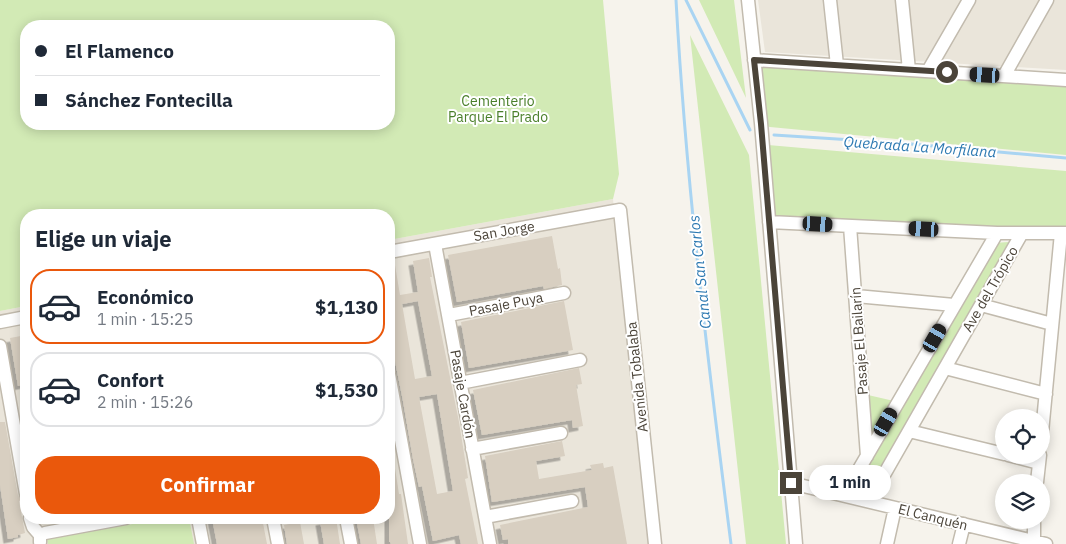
<!DOCTYPE html>
<html lang="es">
<meta charset="utf-8">
<style>
body{margin:0;font-family:"IBM Plex Sans",sans-serif;background:#f6f6f7;color:#1f2937;height:100vh;display:flex;flex-direction:column;font-size:19px;white-space:nowrap}
*{box-sizing:border-box;margin:0}
p{font-size:16px;color:#747a83}
.icon{flex:none;width:28px;height:28px;fill:none;stroke:currentColor;stroke-width:2;stroke-linecap:round;stroke-linejoin:round}
.map{position:relative;flex:1;overflow:hidden}
.panel{position:absolute;left:20px;top:209px;width:375px;height:315px;display:flex;flex-direction:column;background:#fff;border-radius:20px;box-shadow:0 2px 12px #0003}
.panel>*{flex:none}
.banner{position:absolute;left:20px;top:20px;width:375px;height:110px;border-radius:20px;box-shadow:0 2px 12px #0003;display:grid;align-content:center;height:110px;padding:0 15px;background:#fff}
.tools{position:absolute;left:995px;top:409px;display:grid;gap:10px}
.tools a{display:grid;place-items:center;width:55px;height:55px;border-radius:50%;background:#fff;box-shadow:0 2px 12px #0003;font-size:25px}
.end{position:absolute;width:22px;height:22px;margin:-11px;border:6px solid #4b4439;background:#fff;box-shadow:0 0 0 2px #fff}
.from{border-radius:50%}
.bubble{position:absolute;height:35px;border-radius:18px;background:#fff;box-shadow:0 2px 12px #0003;font-size:16px;font-weight:700;line-height:35px;text-align:center}
.car{position:absolute;width:15px;height:30px;margin:-15px -8px;border-radius:6px;box-shadow:0 0 4px 1px #0007;background:linear-gradient(#222 24%,#8ab4d8 0 40%,#222 0 76%,#8ab4d8 0 86%,#222 0)}
.banner b{display:flex;align-items:center;gap:18px;height:48px;font-size:19px}
.banner b+b{border-top:1px solid #e0e1e3}
.banner i{width:12px;height:12px;background:#1f2937}
ul{padding:0;list-style:none}
li{display:flex;align-items:center;gap:15px;height:75px;margin:0 10px 8px;padding:0 5px;border:2px solid #e0e1e3;border-radius:20px}
li div{flex:1}
li b{display:block;font-size:19px}
li em{font-style:normal;font-weight:700}
li.selected{border-color:#ea580c}
li>.icon{width:45px;height:45px;stroke-width:1.5}
h2{padding:0 15px;font-size:22px;line-height:60px}
.cta{display:flex;gap:10px;margin-top:auto;padding:10px 15px}
.cta a{flex:1;height:58px;border-radius:20px;background:#ea580c;color:#fff;font-size:20px;font-weight:700;line-height:58px;text-align:center}
.map>svg:first-child{display:block}
</style>
<div class="map">
<svg width="1066" height="544" viewBox="0 0 1066 544">
<defs>
<filter id="shadow"><feDropShadow dx="-4.5" dy="4.5" stdDeviation="0" flood-color="#0004"/></filter>
</defs>
<rect width="100%" height="100%" fill="#f6f3ec"/>
<!-- residential -->
<path fill="#eae5da" d="M758,0H1066V70L765,52Z
M613,199L648,544H0V311L26,306V518H389V240Z"/>
<!-- green -->
<path fill="#d2eab5" fill-rule="evenodd" d="M0,0H603L619,174L613,199L389,240V215H26V306L0,311ZM26,26H389V124H26Z
M699,0H734L746,98Z
M690,35L749,155L786,544H746Z
M759,66L1066,85V155L770,127L766,126Z
M768,145L1066,171V231L773,219Z
M1009,242L867,493L854,491L994,243Z
M868,395L894,401L873,440Z
M167,518H189L194,544H48L47,539Z"/>
<g fill="none" stroke-linecap="round" stroke-linejoin="round">
<!-- stream -->
<path stroke="#a9d4f2" stroke-width="3" d="M676,0C686,182 708,363 731,544
M686,0L750,130
M774,135L900,143L1066,158"/>
</g>
<!-- building -->
<path fill="#d8cfc1" fill-rule="evenodd" filter="url(#shadow)" d="M552,236L558,269L560,268L562,285L544,289L543,286L457,302L448,255Z
M429,258L432,277H430L459,422L468,478L465,479L478,544H461L459,535L433,541L422,486L419,487L413,459L403,401L389,331V260L394,259L400,295L418,292L413,261ZM418,301L432,376L415,379L402,304ZM437,394L453,491L437,494L419,397Z
M564,301L573,350L469,368L461,322Z
M26,335V384L18,386L10,338Z
M579,368L582,384L576,385L583,426L573,428L572,420L482,435L473,390Z
M0,422H5L18,495L21,500L19,501L25,533L18,535V537L8,539L0,485Z
M562,441L565,456L536,461L539,479L592,470L590,465L603,463L604,468L613,466L627,544H508V539L503,540L500,525L588,507L585,487L492,502L485,456Z
M394,462L399,494H401L408,544H391L390,542H389V463Z
M212,518H262L267,544H217Z
M336,518L340,544H324L320,521Z
M356,518H373L377,544H361Z
M300,522L304,544H287L284,525Z"/>
<g fill="none" stroke-linecap="round" stroke-linejoin="round">
<!-- minor casing -->
<g stroke="#c2bbae" stroke-width="15">
<path id="minor" d="M748,0L761,123L796,544
M830,0L837,65
M902,0L909,70
M754,60L1066,80
M928,71L969,0
M1004,76L1047,0
M769,222L997,233H1066
M850,226L867,456
M435,244L490,544
M389,252L620,210L655,544
M856,296L954,305
M981,305L1052,324
M449,315L564,293
M0,322L26,317
M0,346L26,494
M945,368L1046,394
M389,374L420,544
M460,383L580,360
M909,431L1004,454
M1041,443L1061,233
M472,449L561,433
M1008,455L1039,463
M1037,482L1040,455
M791,483L1046,544
M844,495L997,233
M869,501L1022,233
M485,517L572,501
M30,518L33,527L40,535V542
M198,518L203,544
M273,518L278,544
M346,518L351,544
M1034,520V544
M40,535L45,533L126,518
M887,544L895,508
M959,544L964,524"/>
</g>
<!-- minor -->
<use href="#minor" stroke="#fff" stroke-width="12"/>
</g>
<g fill="none" stroke-linecap="round" stroke-linejoin="round">
<!-- route -->
<path stroke="#4b4439" stroke-width="6" d="M791,483L761,124L754,60L947,72"/>
</g>
<g text-anchor="middle" stroke-width="4" stroke-linejoin="round" paint-order="stroke">
<!-- park labels -->
<g font-size="14" fill="#4a7f2a" stroke="#fff">
<text x="498" y="106">Cementerio<tspan x="498" dy="16">Parque El Prado</tspan></text>
</g>
<!-- street labels -->
<g font-size="14" fill="#4b4439" stroke="#fff">
<text transform="translate(504 231) rotate(-10)" y="5">San Jorge</text>
<text transform="translate(990 289) rotate(-60)" y="5">Ave del Trópico</text>
<text transform="translate(506 304) rotate(-11)" y="5">Pasaje Puya</text>
<text transform="translate(859 341) rotate(-94)" y="5">Pasaje El Bailarín</text>
<text transform="translate(637 377) rotate(-96)" y="5">Avenida Tobalaba</text>
<text transform="translate(463 394) rotate(80)" y="5">Pasaje Cardón</text>
<text transform="translate(933 517) rotate(14)" y="5">El Canquén</text>
</g>
<!-- water labels -->
<g font-size="15" font-style="italic" fill="#2e7ab2" stroke="#fff">
<text transform="translate(920 147) rotate(4)" y="5">Quebrada La Morfilana</text>
<text transform="translate(700 272) rotate(-96)" y="5">Canal San Carlos</text>
</g>
</g>
</svg>
<div class="tools">
<a><svg class="icon" aria-label="locate" viewBox="0 0 24 24"><circle cx="12" cy="12" r="6"/><path d="M12 2v4M12 18v4M2 12h4M18 12h4"/></svg></a>
<a><svg class="icon" aria-label="layers" viewBox="0 0 24 24"><path d="M12 4l9 5-9 5-9-5zM3 14l9 5 9-5"/></svg></a>
</div>
<i class="end from" style="left:947px;top:72px"></i>
<i class="end" style="left:791px;top:483px"></i>
<div class="bubble" style="left:809px;top:465px;width:82px">1 min</div>
<i class="car" style="left:985px;top:75px;rotate:273deg"></i>
<i class="car" style="left:818px;top:224px;rotate:93deg"></i>
<i class="car" style="left:924px;top:229px;rotate:273deg"></i>
<i class="car" style="left:935px;top:338px;rotate:30deg"></i>
<i class="car" style="left:886px;top:422px;rotate:30deg"></i>
<div class="banner">
<b><i class="from"></i>El Flamenco</b>
<b><i></i>Sánchez Fontecilla</b>
</div>
<section class="panel">
<h2>Elige un viaje</h2>
<ul>
<li class="selected"><svg class="icon" aria-label="car" viewBox="0 0 24 24"><path d="M5 17H2v-5l4-1 3-4h7l3 4 3 1v5h-3M9 17h6M6 11h13"/><circle cx="7" cy="17" r="2"/><circle cx="17" cy="17" r="2"/></svg><div><b>Económico</b><p>1 min · 15:25</p></div><em>$1,130</em></li>
<li><svg class="icon" aria-label="car" viewBox="0 0 24 24"><path d="M5 17H2v-5l4-1 3-4h7l3 4 3 1v5h-3M9 17h6M6 11h13"/><circle cx="7" cy="17" r="2"/><circle cx="17" cy="17" r="2"/></svg><div><b>Confort</b><p>2 min · 15:26</p></div><em>$1,530</em></li>
</ul>
<div class="cta"><a>Confirmar</a></div>
</section>
</div>
